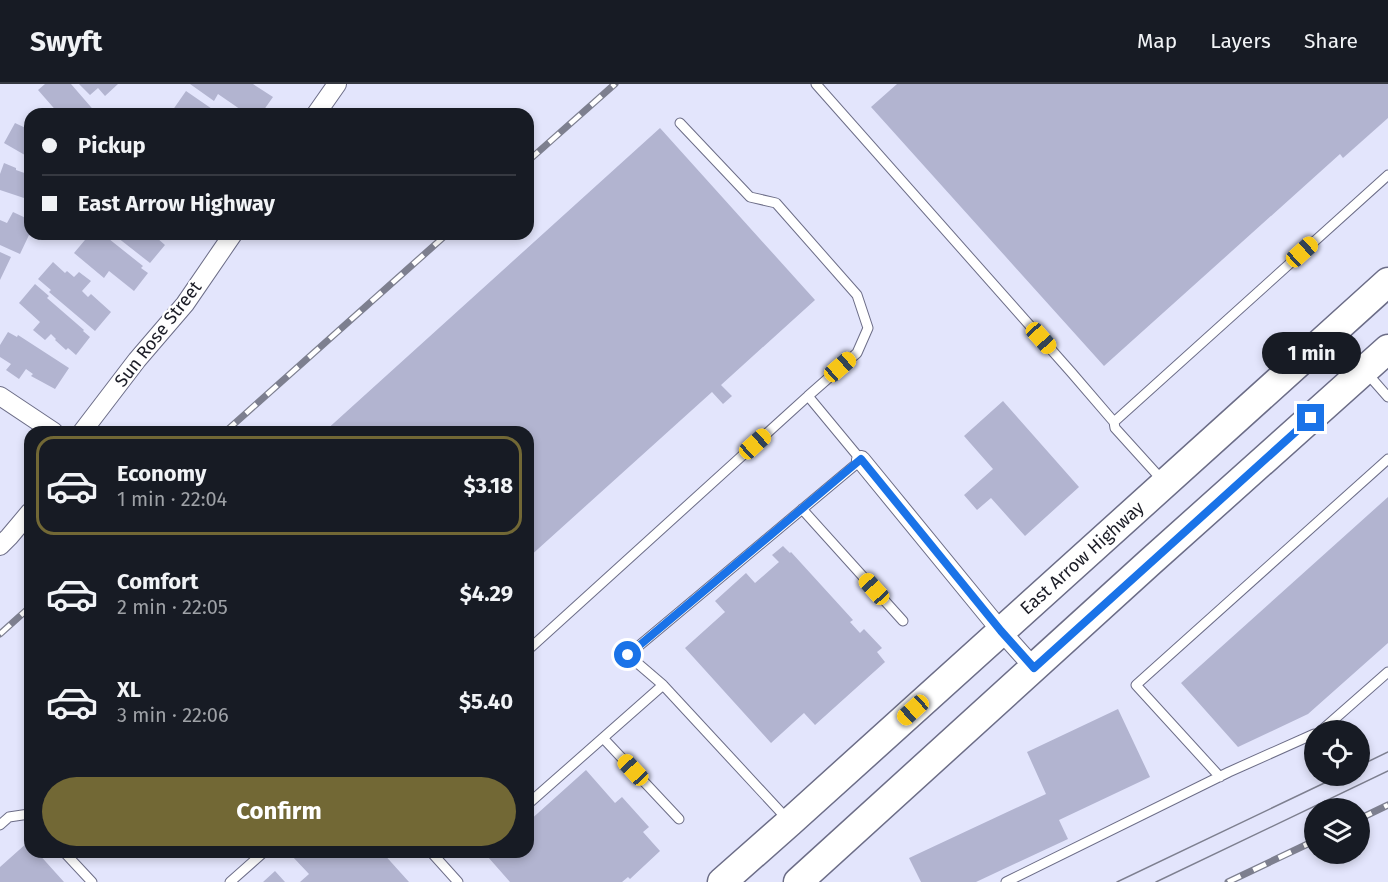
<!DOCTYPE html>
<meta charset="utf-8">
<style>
body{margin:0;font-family:"Fira Sans",sans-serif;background:#20242c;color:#f1f3f6;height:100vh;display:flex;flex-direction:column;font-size:22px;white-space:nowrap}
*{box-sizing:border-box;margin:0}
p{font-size:20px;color:#9ea1a6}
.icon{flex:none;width:33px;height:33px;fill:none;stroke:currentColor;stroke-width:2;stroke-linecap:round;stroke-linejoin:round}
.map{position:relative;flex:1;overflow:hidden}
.details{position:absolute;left:24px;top:342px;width:510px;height:432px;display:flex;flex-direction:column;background:#171b24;border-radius:18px;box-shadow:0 3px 9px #0003}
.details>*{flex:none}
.top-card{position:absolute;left:24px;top:24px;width:510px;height:132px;border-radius:18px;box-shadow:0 3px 9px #0003;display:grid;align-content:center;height:132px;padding:0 18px;background:#171b24}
.fabs{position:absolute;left:1304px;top:636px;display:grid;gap:12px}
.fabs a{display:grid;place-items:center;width:66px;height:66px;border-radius:50%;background:#171b24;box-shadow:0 3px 9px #0003;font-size:30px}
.end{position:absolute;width:27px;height:27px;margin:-14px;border:8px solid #1a73e8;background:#fff;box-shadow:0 0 0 3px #fff}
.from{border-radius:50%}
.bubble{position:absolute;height:42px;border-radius:21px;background:#171b24;box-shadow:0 3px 9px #0003;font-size:20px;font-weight:700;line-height:42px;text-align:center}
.car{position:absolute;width:18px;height:36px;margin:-18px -9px;border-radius:8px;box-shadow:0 0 4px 2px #0007;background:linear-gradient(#f5c518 24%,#345 0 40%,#f5c518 0 76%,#345 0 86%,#f5c518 0)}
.top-card b{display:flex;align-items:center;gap:21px;height:57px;font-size:22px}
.top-card b+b{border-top:2px solid #363941}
.top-card i{width:15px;height:15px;background:#f1f3f6}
ul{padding:10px 0 0;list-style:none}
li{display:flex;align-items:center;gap:18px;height:99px;margin:0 12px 9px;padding:0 6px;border:3px solid transparent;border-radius:18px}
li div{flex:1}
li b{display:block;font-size:22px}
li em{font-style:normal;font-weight:700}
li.current{border-color:#726835}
li>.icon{width:54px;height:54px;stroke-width:1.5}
.action{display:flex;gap:12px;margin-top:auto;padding:12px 18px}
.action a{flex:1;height:69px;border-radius:36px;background:#726835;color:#fff;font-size:24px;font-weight:700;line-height:69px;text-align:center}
header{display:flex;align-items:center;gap:36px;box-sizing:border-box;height:84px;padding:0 30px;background:#171b24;border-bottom:2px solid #363941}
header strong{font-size:28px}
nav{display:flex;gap:33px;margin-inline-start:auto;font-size:21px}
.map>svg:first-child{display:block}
</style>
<header>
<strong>Swyft</strong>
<nav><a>Map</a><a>Layers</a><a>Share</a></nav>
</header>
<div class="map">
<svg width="1388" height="798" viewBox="0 0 1388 798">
<rect width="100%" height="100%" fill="#e3e5fc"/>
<!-- building -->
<path fill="#b2b4d0" d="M45,0H71L97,30H59L38,6Z
M79,0H118L105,12L98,4L90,11Z
M190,0H253L273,13L261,30H247L218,10L214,17Z
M897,0H1388V34L1343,74L1340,70L1104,282L871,23Z
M186,7L215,27L213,30H170Z
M15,39L30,46V74L4,59Z
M660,44L815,216L721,301L732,312L723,320L712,308L528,474V348H324Z
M4,79L16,84V86L30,91V125L24,123L27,115L0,106V90Z
M13,128L30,136V150H42L39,156L29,151L20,170L0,161V136L7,139Z
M90,150H99L102,153L104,151L143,182L141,184L148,189L134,207L109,187L104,194L74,169Z
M113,150H154L158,153L157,154L165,161L150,179Z
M0,168L11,173L0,196Z
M53,178L65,189L67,187L74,193L79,188L91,197L82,207L88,213L91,210L111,228L95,247L49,208L51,206L38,195Z
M35,200L49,212L47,214L84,246L83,247L90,253L76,271L68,264L66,266L55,256L56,255L51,250L45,256L33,246L40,238L19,219Z
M8,248L17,253L18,251L69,284L55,305L31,292L33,290L26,285L19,295L6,286L11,280L0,273V261Z
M1003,317L1079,403L1025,452L991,414L977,426L964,411L993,385L964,352Z
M1388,413V559L1308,630L1238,663L1181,599Z
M783,462L790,469L791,468L853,536L850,538L860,549L864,545L882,564L877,568L885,578L815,641L804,629L771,659L685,564L725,528L715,517L746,489L755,499L779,478L772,471Z
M1118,625L1150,693L1059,736L1068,755L976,798H921L909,774L1046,710L1027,668Z
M586,686L615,719L622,713L649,743L643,748L660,767L630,795L628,793L622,798H510L488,773L494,768H528V738Z
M28,758L30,760V768H37L64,798H0V783Z
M296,768H331L333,769L334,768H382L409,798H300L309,790L292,772Z
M275,787L285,798H263Z"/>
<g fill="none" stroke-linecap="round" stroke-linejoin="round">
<!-- lane casing -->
<g stroke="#6c6d87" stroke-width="11">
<path id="lane" d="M816,0L1071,288L1114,338
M680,39L750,113L776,119L857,211L868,244L857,269L808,312
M1366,288L1388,313
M1163,397L1115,344L1114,338L1388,91
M802,425L903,537
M528,566L808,312L861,376L628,571L663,601
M1322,646L1388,588
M603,654L679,735
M1220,693L1136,601L1388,375
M528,720L663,601L789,737
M0,741L9,733L29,730L30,731
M64,768L92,798
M431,768L458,798
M230,798L264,768
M1006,798L1229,688L1314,650"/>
</g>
<!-- street casing -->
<g stroke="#6c6d87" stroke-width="20">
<path id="street" d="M316,30L337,0
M0,312L54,348
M82,348L137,276L185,220L233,150
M861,376L1001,547L1034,584
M0,462L9,453L30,428"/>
</g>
<!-- primary casing -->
<g stroke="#6c6d87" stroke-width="31">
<path id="primary" d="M722,798L790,738L1388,198
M798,798L1150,478L1388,265"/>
</g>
<!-- lane -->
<use href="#lane" stroke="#fff" stroke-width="9"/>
<!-- street -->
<use href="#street" stroke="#fff" stroke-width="18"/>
<!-- primary -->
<use href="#primary" stroke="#fff" stroke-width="28"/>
<!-- tram -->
<path stroke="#7d7f8f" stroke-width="1.5" d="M1359,682L1388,668
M1117,798L1339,692
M1156,798L1388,687"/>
<!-- rail casing -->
<g stroke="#7d7f8f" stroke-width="7">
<path id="rail" d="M528,77L615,0
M225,348L447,150
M0,550L30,523
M1359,735L1388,721
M1228,798L1314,757"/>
</g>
<!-- rail -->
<use href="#rail" stroke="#fff" stroke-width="4.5" stroke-dasharray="14" stroke-linecap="butt"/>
</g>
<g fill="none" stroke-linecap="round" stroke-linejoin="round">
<!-- route -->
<path stroke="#1a73e8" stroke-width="8" d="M628,571L861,375L1001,547L1034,584L1311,334"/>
</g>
<g text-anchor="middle" stroke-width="4.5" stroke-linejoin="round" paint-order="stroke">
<!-- street labels -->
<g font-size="18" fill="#1b1c26" stroke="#fff">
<text transform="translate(158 250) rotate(-52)" y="6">Sun Rose Street</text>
<text transform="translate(1082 474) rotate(-42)" y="6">East Arrow Highway</text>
</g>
</g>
</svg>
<div class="fabs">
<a><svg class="icon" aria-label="locate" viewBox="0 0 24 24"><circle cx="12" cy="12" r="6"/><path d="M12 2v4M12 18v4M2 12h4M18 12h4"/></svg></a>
<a><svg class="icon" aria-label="layers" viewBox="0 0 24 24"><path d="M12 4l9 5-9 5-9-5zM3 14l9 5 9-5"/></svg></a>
</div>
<i class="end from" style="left:628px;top:571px"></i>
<i class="end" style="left:1311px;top:334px"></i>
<div class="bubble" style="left:1262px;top:248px;width:99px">1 min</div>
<i class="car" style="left:1302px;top:168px;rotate:48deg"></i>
<i class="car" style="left:1041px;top:254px;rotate:138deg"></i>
<i class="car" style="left:840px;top:283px;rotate:49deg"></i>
<i class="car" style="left:755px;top:360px;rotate:48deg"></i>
<i class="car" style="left:874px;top:505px;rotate:318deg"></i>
<i class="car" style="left:913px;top:626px;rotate:228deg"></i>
<i class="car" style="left:633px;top:686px;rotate:317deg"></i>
<div class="top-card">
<b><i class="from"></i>Pickup</b>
<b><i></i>East Arrow Highway</b>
</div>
<section class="details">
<ul>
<li class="current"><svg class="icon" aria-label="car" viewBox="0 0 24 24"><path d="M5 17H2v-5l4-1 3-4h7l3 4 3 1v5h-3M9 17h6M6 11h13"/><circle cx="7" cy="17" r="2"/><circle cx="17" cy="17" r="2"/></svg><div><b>Economy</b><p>1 min · 22:04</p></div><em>$3.18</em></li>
<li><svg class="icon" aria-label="car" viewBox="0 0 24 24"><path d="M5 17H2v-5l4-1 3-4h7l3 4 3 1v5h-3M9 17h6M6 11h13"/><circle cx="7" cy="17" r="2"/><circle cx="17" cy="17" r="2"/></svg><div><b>Comfort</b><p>2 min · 22:05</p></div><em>$4.29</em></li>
<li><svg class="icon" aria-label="car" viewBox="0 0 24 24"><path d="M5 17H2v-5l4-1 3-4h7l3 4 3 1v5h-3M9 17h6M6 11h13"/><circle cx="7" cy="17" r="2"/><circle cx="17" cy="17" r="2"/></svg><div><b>XL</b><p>3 min · 22:06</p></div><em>$5.40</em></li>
</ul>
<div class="action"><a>Confirm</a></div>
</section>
</div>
